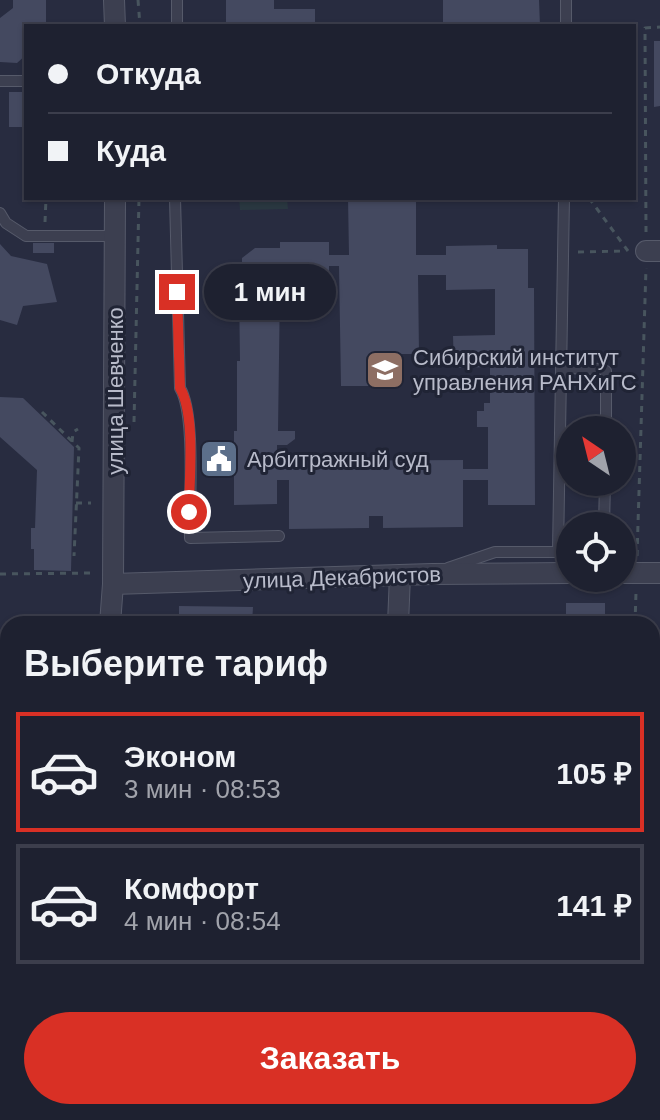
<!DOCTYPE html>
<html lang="ru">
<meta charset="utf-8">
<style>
body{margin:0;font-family:Helvetica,sans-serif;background:#262938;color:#f1f3f6;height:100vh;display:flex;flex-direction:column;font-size:30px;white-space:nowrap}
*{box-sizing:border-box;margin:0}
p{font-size:26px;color:#a1a3ab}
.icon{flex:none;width:44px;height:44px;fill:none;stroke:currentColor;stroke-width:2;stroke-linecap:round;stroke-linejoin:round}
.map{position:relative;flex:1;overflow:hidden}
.side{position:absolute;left:0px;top:616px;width:660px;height:504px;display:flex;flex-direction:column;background:#1e2130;border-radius:24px 24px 0 0;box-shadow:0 2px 6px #0004,0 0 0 2px #3c3e4c}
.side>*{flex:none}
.guide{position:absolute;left:24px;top:24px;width:612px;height:176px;border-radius:0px;box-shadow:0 2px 6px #0004,0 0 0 2px #3c3e4c;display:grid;align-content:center;height:176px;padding:0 24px;background:#1e2130}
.needle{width:52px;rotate:325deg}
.buttons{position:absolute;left:556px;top:416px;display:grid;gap:16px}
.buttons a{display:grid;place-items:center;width:80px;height:80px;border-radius:50%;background:#1e2130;box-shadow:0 2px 6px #0004,0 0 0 2px #3c3e4c;font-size:40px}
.end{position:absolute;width:36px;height:36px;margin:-18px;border:10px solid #d93025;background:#fff;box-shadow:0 0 0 4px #fff}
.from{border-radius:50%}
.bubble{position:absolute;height:56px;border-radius:28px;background:#1e2130;box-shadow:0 2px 6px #0004,0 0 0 2px #3c3e4c;font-size:26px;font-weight:700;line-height:56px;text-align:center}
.guide b{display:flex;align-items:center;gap:28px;height:76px;font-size:30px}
.guide b+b{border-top:2px solid #3c3e4c}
.guide i{width:20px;height:20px;background:#f1f3f6}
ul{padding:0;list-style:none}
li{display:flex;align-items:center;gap:24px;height:120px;margin:0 16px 12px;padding:0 8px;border:4px solid #3c3e4c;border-radius:0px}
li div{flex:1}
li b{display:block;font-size:30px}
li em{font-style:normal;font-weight:700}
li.current{border-color:#d93025}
li>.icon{width:72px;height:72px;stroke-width:1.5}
h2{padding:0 24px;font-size:36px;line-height:96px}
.cta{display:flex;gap:16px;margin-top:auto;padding:16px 24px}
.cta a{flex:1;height:92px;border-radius:48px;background:#d93025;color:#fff;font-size:32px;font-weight:700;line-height:92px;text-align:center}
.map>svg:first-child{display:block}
</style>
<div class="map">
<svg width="660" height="1120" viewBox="0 0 660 1120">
<rect width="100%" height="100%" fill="#282c40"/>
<!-- green -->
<path fill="#2a3841" d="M239,198H287L288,209L240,210Z"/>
<!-- building -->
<path fill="#444960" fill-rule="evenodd" d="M13,0H46V26H26V55L17,63L0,62V18L13,8Z
M226,0H274V9H315V26H226Z
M443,0H539L540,26H443Z
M654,41H660V106L654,107Z
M9,92H26V127H9Z
M348,198H416V255H446V246L497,245V249H528V288H534L535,505H488V480H463V527L383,528V516H369V528L289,529V480H277V504L234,505V431H237V361H240L239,287H242V258L255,248H280V242H329V255H349ZM329,266H339L341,386H401V354H419L418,275H446V290L495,289V335L453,336L454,368L490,367V403H484V411H477V427H488V469H463V460L288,461V469H277V445H287L295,439V431H278L280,285H329Z
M33,243H54V253H33Z
M0,244L11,256L47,264L57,302L23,306L17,325L0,320Z
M0,397L23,398L74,447L71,571L34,570V549H31V528H35L37,470L0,437Z
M566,603H605V624H566Z
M179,606L253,607L252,624H179Z
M657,744H660V779L657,778Z
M8,749V799L0,803V757Z
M8,844V999H0V845Z
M652,893H660V1108H652Z
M556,1112H577V1120H555Z
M591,1112H610L609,1120H591Z"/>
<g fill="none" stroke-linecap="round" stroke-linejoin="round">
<!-- lane casing -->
<g stroke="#565a6a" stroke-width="12">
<path id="lane" d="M177,26V0
M566,26V0
M0,81H26
M175,198L180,388C196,414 189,503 190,538L279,536
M0,213L6,223L26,236H116
M562,368L602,369L606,371V430
M604,526L605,482
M558,551L564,198
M448,568L495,552H570
M142,1112L386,1120"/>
</g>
<!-- street casing -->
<g stroke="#565a6a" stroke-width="22">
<path id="street" d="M114,0L115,26
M646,251H660
M622,573H660
M113,584L432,574L570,573
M110,624L113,584L115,198
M398,624L400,575
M652,812H660
M386,1112V1120"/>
</g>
<!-- path -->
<path stroke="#48555e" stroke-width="3" stroke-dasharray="6 6" stroke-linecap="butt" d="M138,0L140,26
M589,198L628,251
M45,222L46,198
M646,232L645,28L660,27
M578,252L626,251
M42,412L79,448L74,556
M134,422L139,198
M72,442L73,432L78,429
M76,503H91
M622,540V556
M637,556L646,268
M0,574L90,573
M416,620L534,622V624
M635,624L636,592
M652,849H660
M652,876H660
M652,890H660
M652,959H660
M0,1010L8,1011
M86,1112V1120
M642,1112V1120
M630,1120V1112"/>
<!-- lane -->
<use href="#lane" stroke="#3c3f50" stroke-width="10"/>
<!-- street -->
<use href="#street" stroke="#3c3f50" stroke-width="20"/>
</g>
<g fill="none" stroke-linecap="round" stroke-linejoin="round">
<!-- route -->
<path stroke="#d93025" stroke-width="10" d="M177,292L180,388C196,415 189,479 189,512"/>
</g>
<!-- icons -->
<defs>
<g id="university-square" transform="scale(2)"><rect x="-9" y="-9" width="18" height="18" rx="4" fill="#8d6e63" stroke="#202435"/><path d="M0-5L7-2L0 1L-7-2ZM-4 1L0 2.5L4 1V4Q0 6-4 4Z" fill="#fff"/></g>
<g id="civic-square" transform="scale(2)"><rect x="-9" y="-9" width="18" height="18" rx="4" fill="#5c6f8a" stroke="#202435"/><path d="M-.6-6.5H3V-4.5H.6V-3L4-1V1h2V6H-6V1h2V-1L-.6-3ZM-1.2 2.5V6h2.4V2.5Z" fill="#fff"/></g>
</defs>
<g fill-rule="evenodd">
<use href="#university-square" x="385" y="370"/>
<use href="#civic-square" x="219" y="459"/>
</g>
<g text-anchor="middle" stroke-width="6" stroke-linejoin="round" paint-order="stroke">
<!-- poi labels -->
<g font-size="22" fill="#b8bbca" stroke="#202435" text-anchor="start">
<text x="413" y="365">Сибирский институт<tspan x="413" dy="25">управления РАНХиГС</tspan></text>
<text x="247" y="467">Арбитражный суд</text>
</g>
<!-- street labels -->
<g font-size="22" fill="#b8bbca" stroke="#202435">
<text transform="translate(115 391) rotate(-90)" y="8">улица Шевченко</text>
<text transform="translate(342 577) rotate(-2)" y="8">улица Декабристов</text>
</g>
</g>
</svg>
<div class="buttons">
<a><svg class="needle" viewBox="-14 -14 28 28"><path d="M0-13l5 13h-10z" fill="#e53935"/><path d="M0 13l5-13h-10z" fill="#a1a3ab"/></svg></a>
<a><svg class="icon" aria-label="locate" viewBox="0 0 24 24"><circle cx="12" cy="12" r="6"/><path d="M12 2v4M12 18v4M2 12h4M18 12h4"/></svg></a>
</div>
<i class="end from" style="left:189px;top:512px"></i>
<i class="end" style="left:177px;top:292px"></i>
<div class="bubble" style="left:204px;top:264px;width:132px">1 мин</div>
<div class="guide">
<b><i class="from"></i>Откуда</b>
<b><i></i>Куда</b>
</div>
<section class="side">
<h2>Выберите тариф</h2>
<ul>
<li class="current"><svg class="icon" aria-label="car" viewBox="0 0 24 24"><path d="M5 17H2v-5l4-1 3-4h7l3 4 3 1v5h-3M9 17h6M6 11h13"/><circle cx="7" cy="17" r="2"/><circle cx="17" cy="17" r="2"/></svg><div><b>Эконом</b><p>3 мин · 08:53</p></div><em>105 ₽</em></li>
<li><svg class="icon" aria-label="car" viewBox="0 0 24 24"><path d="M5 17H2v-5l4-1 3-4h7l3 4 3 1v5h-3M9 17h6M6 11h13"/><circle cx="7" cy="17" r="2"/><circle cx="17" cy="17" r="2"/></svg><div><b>Комфорт</b><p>4 мин · 08:54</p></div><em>141 ₽</em></li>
</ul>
<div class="cta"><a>Заказать</a></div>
</section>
</div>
